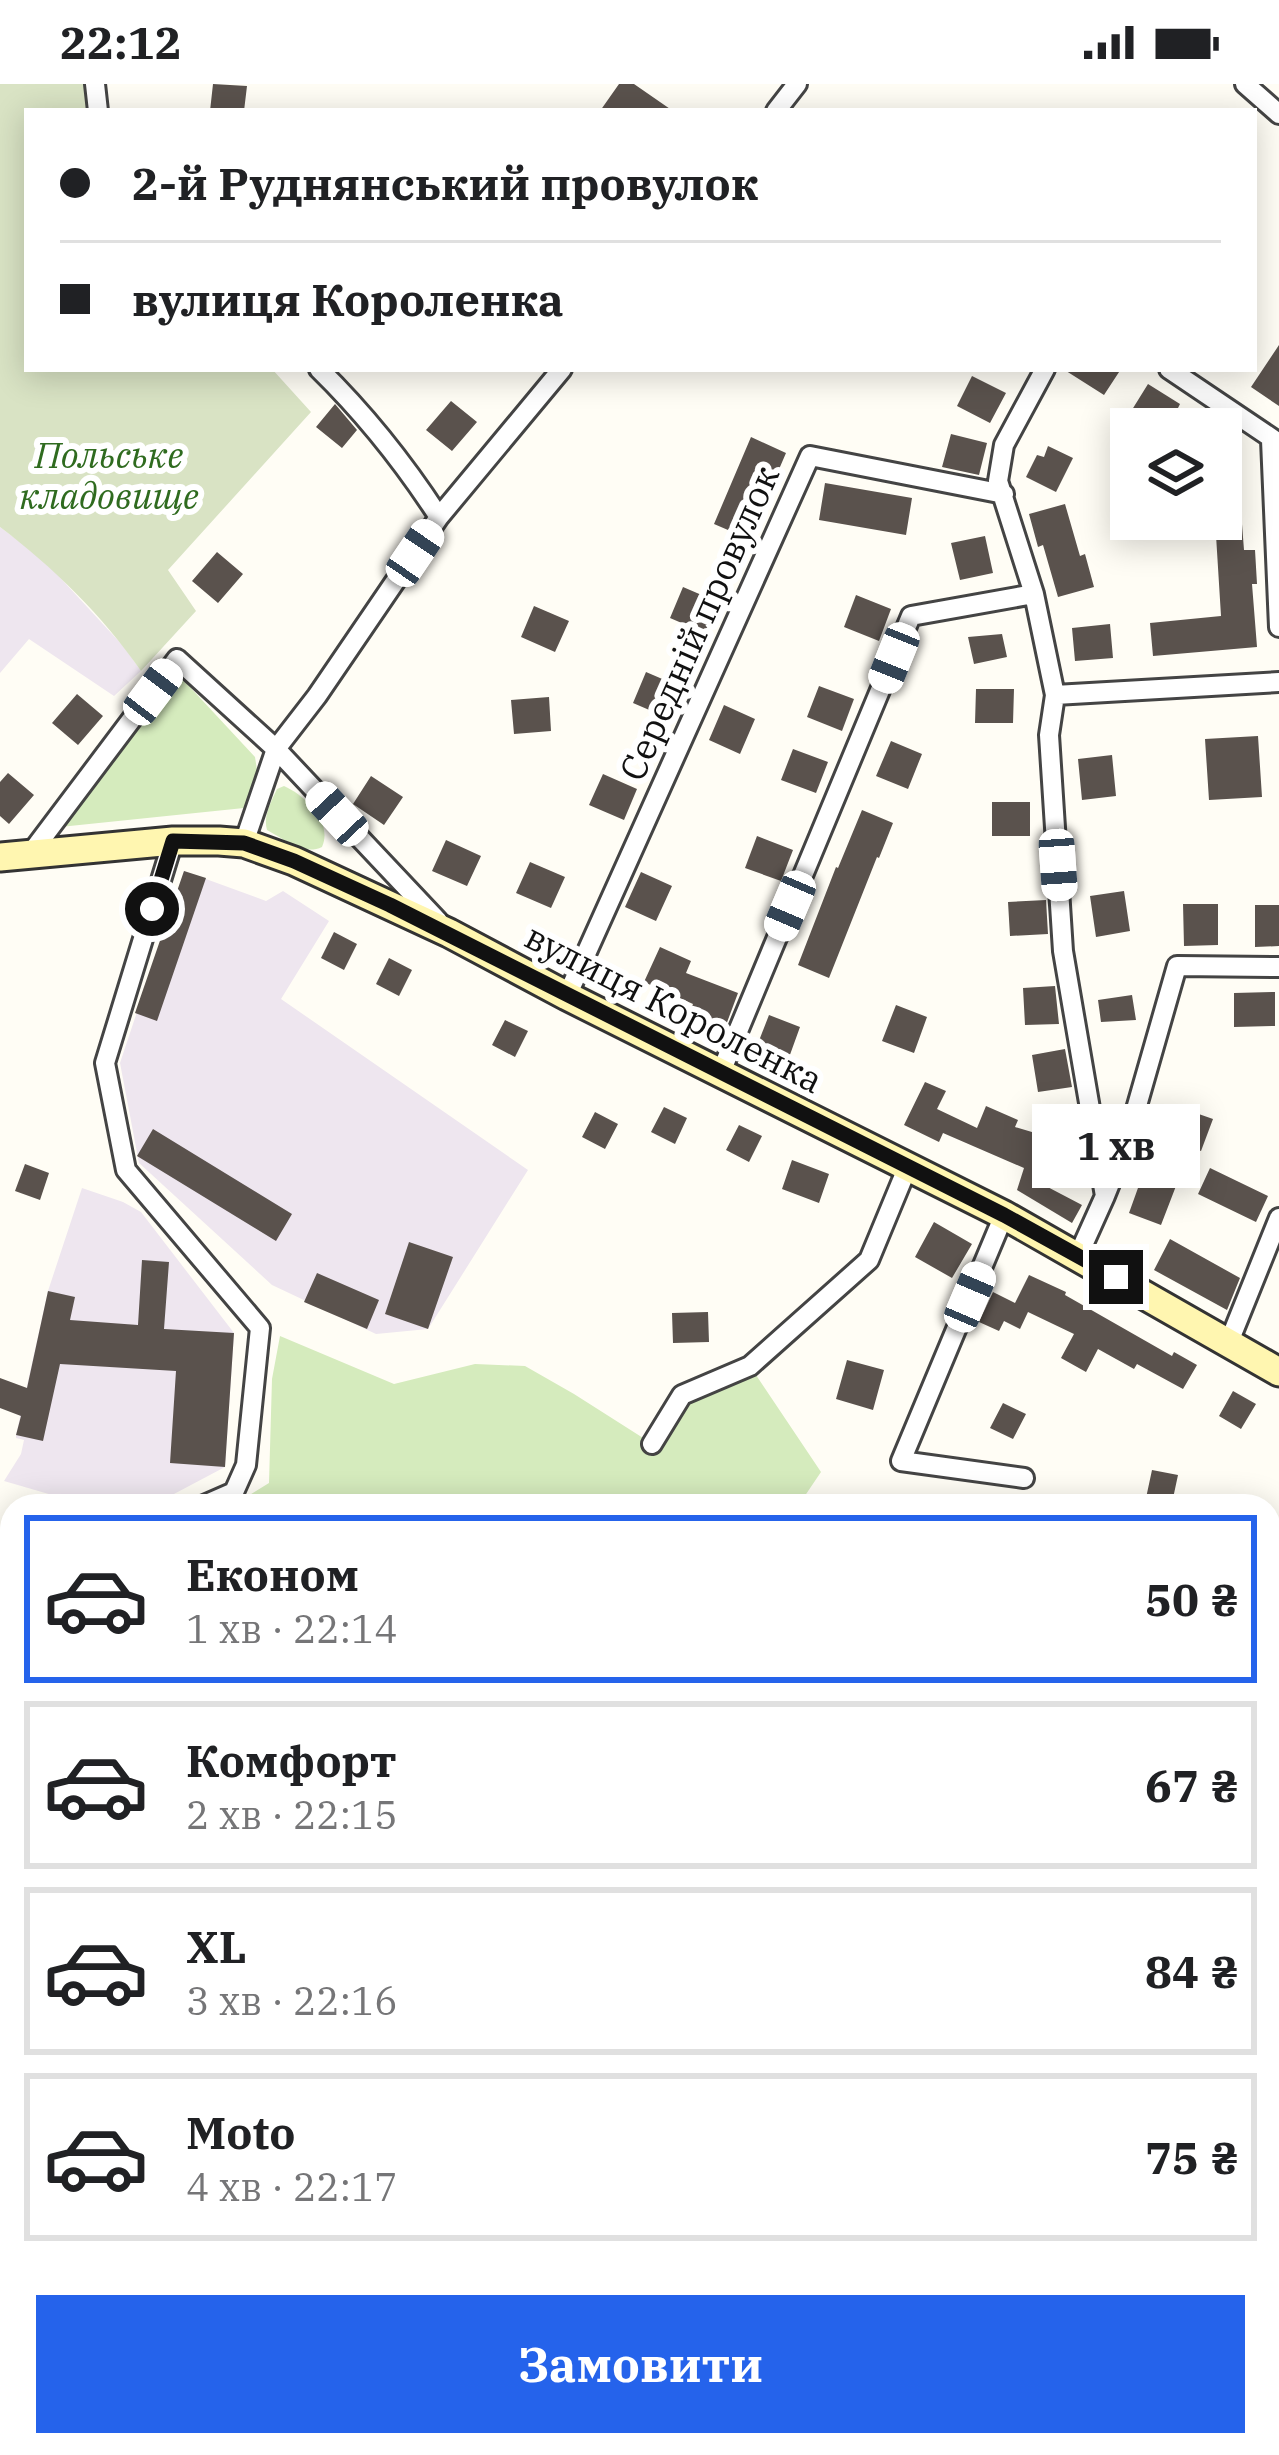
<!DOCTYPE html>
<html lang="uk">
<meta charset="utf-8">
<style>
body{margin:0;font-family:"IBM Plex Serif",serif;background:#f2f2f2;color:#202124;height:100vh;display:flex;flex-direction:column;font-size:45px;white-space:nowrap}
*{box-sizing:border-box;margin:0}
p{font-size:39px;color:#757577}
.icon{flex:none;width:66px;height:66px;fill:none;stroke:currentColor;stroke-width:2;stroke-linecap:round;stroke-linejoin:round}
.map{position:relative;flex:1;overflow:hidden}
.panel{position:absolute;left:0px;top:1410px;width:1281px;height:963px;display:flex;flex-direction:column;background:#fff;border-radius:36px 36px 0 0;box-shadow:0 6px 30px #0003}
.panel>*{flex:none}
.top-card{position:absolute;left:24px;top:24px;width:1233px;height:264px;border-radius:0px;box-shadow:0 6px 30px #0003;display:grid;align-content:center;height:264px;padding:0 36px;background:#fff}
.controls{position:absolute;left:1110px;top:324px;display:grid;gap:24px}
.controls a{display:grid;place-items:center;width:132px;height:132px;border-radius:0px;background:#fff;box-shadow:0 6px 30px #0003;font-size:60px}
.end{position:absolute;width:54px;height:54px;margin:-27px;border:15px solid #111;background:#fff;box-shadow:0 0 0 6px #fff}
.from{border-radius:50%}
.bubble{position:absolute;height:84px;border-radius:0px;background:#fff;box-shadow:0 6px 30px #0003;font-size:39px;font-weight:700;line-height:84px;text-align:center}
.car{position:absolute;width:36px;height:72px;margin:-36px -18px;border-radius:15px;box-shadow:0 0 9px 3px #0007;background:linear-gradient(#fff 24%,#345 0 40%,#fff 0 76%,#345 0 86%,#fff 0)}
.top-card b{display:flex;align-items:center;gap:42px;height:114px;font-size:45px}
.top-card b+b{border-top:3px solid #e0e0e0}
.top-card i{width:30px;height:30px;background:#202124}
ul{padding:21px 0 0;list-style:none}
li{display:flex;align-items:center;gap:36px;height:168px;margin:0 24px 18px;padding:0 12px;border:6px solid #e0e0e0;border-radius:0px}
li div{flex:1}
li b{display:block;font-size:45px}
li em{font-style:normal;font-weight:700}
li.selected{border-color:#2563eb}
li>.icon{width:108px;height:108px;stroke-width:1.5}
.action{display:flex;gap:24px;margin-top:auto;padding:24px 36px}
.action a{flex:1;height:138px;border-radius:0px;background:#2563eb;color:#fff;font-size:48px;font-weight:700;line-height:138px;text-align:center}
.status{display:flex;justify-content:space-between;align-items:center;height:84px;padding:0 60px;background:#fff;direction:ltr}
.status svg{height:33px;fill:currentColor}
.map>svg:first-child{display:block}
</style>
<div class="status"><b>22:12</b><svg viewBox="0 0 49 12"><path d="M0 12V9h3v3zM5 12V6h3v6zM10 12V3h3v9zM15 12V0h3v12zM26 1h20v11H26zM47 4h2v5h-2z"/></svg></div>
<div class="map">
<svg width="1279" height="2371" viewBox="0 0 1279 2371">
<rect width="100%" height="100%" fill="#fffdf5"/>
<!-- industrial -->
<path fill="#eee6ef" d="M0,443L43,475L125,564L141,587L114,612L29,555L0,589Z
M184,787L266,817L283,807L329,837L281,915L528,1086L428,1245L376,1250L272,1201L139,1079L120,979Z
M82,1104L123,1118L141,1128L234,1249L225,1383L155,1420L90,1422L4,1397L21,1370L24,1356L16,1354V1351L48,1207Z"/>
<!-- green -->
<path fill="#d5ebbd" d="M175,587L255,673L257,686L244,724L60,743L152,623Z
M284,702C306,712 333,738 322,763C303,772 284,755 267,746C263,732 271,718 277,705Z
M280,1252L394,1300L475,1280L525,1282L574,1310L651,1359L682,1311L750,1282L821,1388L798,1422H562L545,1419L531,1422H232L269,1399L272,1295Z
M1269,1978L1279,1995V2143L1269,2138Z
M1269,2351L1279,2361V2371H674L680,2361H1269Z"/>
<!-- forest -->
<path fill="#b9dc9c" d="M474,2361H680L674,2371H480Z"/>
<!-- cemetery -->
<path fill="#d9e3c4" d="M0,0H88L91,27H27V285H272L311,328L168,486L196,527L141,587C103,532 53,483 0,443Z"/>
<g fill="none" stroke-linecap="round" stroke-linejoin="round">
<!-- stream -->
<path stroke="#3f96cf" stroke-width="6" d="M1269,1471L1279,1466
M1147,2361L1150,2362
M1072,2371L1074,2361"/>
<!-- river -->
<path stroke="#b9e0f7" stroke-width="36" d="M1150,2361L1155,2371"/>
</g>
<!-- building -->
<path fill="#5a524d" d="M213,0L247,2L244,27H210Z
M619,0H634L673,27H600Z
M1279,261V322L1251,303Z
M1063,285H1121L1104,311Z
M972,292L1006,309L990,339L957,322Z
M1148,300L1180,320L1178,324L1212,345H1156L1130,329Z
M451,317L477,338L452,367L426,346Z
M335,320L357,346L342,364L316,343Z
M951,350L987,359L979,391L942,383Z
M751,353L786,369L749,455L714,440Z
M1048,362L1073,374L1056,408L1026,393L1037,371L1044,373Z
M825,399L912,414L906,451L819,436Z
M1240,414L1244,466H1255L1257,500H1252L1257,563L1153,572L1150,539L1221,532L1215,435H1221V415Z
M1065,420L1080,472L1085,470L1094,503L1058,513L1043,461L1038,463L1029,430Z
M985,452L993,489L960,496L951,459Z
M217,468L243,490L218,519L192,497Z
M683,503L718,518L705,549L670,534Z
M856,511L891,525L879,557L844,543Z
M534,522L569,537L555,568L521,553Z
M1110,540L1113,574L1075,577L1072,544Z
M1002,550L1007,573L974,580L968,553Z
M646,588L681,603L668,634L633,619Z
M819,602L854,615L842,647L807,633Z
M976,605H1014L1013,639H975Z
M77,610L103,632L78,661L52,639Z
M549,613L551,647L514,650L511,616Z
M724,621L755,635L740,670L709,656Z
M1258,652L1262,713L1209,716L1205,655Z
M891,657L922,670L908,705L876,692Z
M793,665L828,678L816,709L781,696Z
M1112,671L1116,712L1082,716L1078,675Z
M8,689L34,711L9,740L0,732V698Z
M603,690L637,705L624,736L589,721Z
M371,692L403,713L384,741L353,720Z
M992,718H1030V752H992Z
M862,726L893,739L879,774L877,773L829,894L798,881L836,783L838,784Z
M757,752L793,766L781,797L745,784Z
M446,756L481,772L467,802L432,787Z
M530,778L565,793L551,824L516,809Z
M184,787L206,794L157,937L135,929Z
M641,788L672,802L656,837L625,823Z
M1124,807L1130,847L1096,853L1090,812Z
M1046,816L1048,850L1010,852L1008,818Z
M1183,820H1218V861L1184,862Z
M1255,821H1279V862L1255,863Z
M334,848L357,860L344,886L321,874Z
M660,863L691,877L686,889L738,909L726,941L690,927L693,920L644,898Z
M389,874L412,886L399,912L376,900Z
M1055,902L1059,940L1025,941L1023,904Z
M1275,908V942L1234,943V909Z
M1132,911L1136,936L1101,938L1098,916Z
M896,921L927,933L914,969L882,957Z
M769,931L800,943L787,979L755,967Z
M505,936L528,947L515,973L492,961Z
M1065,965L1072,1003L1038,1008L1032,971Z
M925,998L946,1007L937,1025L977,1044L986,1022L1018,1036L1015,1043L1052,1054L1040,1099L1082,1121L1072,1139L1017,1106L1024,1084L943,1049L939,1058L904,1041Z
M1173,1021L1213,1035L1201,1067L1162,1054Z
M664,1023L687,1034L675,1060L651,1048Z
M595,1028L618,1040L605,1065L582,1053Z
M739,1041L762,1052L749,1078L726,1066Z
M153,1045L292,1130L276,1157L137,1072Z
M792,1076L829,1090L819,1119L782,1105Z
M25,1080L49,1089L40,1116L15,1107Z
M1210,1084L1268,1112L1256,1138L1198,1110Z
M1143,1090L1176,1102L1161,1141L1129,1129Z
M934,1138L972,1160L952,1194L915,1173Z
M1170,1155L1240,1194L1227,1226L1154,1186Z
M409,1158L453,1173L428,1245L385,1230Z
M142,1176L169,1178L164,1245L234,1249L225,1383L170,1379L176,1287L60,1280L43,1357L16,1351L21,1332L0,1324V1294L27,1304L48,1207L75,1213L70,1236L138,1241Z
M317,1189L379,1216L367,1245L304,1218Z
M1029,1191L1066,1208L1065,1211L1172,1272L1174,1268L1197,1281L1183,1305L1137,1280L1134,1285L1098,1265L1086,1288L1061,1274L1074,1250L1028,1228L1020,1245L1004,1237L999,1247L979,1238L993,1208L1015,1219Z
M708,1228L709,1258L673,1259L672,1229Z
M847,1276L884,1286L873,1326L836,1315Z
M1233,1307L1256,1320L1241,1345L1219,1332Z
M1003,1319L1026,1330L1013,1355L990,1344Z
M1152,1386L1178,1391L1172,1419L1146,1414Z"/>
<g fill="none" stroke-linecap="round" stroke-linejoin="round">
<!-- street casing -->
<g stroke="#444" stroke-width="24">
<path id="street" d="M95,0L98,27
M1245,0L1279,30
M776,27L797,0
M319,285C366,331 404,379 439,433
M1045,285L1004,361L998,397L1034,510L1055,611L1049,651L1063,867L1105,1112L1078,1172
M1169,285L1279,359
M1271,356L1279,543
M1055,611L1279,598
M173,757L105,979L126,1086L260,1244L246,1381L234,1408L202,1422
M244,759L276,665L317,612L439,433L562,285
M31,769L177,575L276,665L438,837
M567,912L810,372L1004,410
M721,988L911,532L1034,510
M1105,1112L1126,1060L1177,882L1279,883
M1004,1131L901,1377L1024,1394
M1229,1258L1279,1134
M652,1360L682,1311L750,1282L869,1176L908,1082
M0,2034L12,2024
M1269,2224L1279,2228
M435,2361L444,2371
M215,2371L240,2361"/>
</g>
<!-- secondary casing -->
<g stroke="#333" stroke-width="33">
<path id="secondary" d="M0,773L173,757H219L244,759L294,777L449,849L567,912L1004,1131L1279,1288"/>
</g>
<!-- street -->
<use href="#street" stroke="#fff" stroke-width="18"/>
<!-- secondary -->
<use href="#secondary" stroke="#fff6b0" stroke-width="27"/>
</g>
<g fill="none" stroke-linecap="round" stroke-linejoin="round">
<!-- route -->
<path stroke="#111" stroke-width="15" d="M152,825L173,757L244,759L294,777L390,821L1004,1131L1116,1193"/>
</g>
<g text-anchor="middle" stroke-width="12" stroke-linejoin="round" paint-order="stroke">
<!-- park labels -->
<g font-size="36" font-style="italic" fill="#2f6b1f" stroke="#fff">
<text x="109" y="384">Польське<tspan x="109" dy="41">кладовище</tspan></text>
</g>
<!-- street labels -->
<g font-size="36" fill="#111" stroke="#fff">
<text transform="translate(699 539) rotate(-66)" y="13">Середній провулок</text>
<text transform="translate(674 924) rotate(27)" y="13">вулиця Короленка</text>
</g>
</g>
</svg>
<div class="controls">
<a><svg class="icon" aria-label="layers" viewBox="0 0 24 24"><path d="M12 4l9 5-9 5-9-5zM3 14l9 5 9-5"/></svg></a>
</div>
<i class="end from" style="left:152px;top:825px"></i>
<i class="end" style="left:1116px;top:1193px"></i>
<div class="bubble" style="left:1032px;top:1020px;width:168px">1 хв</div>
<i class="car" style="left:415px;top:469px;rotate:34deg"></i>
<i class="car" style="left:894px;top:574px;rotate:202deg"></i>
<i class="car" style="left:153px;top:608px;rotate:37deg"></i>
<i class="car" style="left:337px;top:730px;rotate:317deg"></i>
<i class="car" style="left:1058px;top:781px;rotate:176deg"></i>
<i class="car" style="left:790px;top:822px;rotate:203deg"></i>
<i class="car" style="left:970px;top:1213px;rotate:23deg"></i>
<div class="top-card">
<b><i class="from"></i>2-й Руднянський провулок</b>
<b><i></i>вулиця Короленка</b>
</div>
<section class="panel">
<ul>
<li class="selected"><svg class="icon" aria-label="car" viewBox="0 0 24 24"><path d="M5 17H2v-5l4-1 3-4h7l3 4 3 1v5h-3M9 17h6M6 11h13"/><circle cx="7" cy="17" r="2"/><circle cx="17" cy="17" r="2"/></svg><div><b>Економ</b><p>1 хв · 22:14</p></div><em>50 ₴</em></li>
<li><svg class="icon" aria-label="car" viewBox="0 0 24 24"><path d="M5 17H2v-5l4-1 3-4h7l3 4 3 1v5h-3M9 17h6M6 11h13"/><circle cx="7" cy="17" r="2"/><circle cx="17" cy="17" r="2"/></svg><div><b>Комфорт</b><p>2 хв · 22:15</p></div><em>67 ₴</em></li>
<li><svg class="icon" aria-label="car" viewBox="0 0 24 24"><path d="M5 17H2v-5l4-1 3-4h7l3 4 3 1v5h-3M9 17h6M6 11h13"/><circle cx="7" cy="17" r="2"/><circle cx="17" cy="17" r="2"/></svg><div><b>XL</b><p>3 хв · 22:16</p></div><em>84 ₴</em></li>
<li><svg class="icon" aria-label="car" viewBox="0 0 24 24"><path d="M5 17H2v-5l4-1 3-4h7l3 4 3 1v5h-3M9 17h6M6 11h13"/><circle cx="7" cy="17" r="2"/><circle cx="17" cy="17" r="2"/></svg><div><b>Moto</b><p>4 хв · 22:17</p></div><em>75 ₴</em></li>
</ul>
<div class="action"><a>Замовити</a></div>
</section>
</div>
